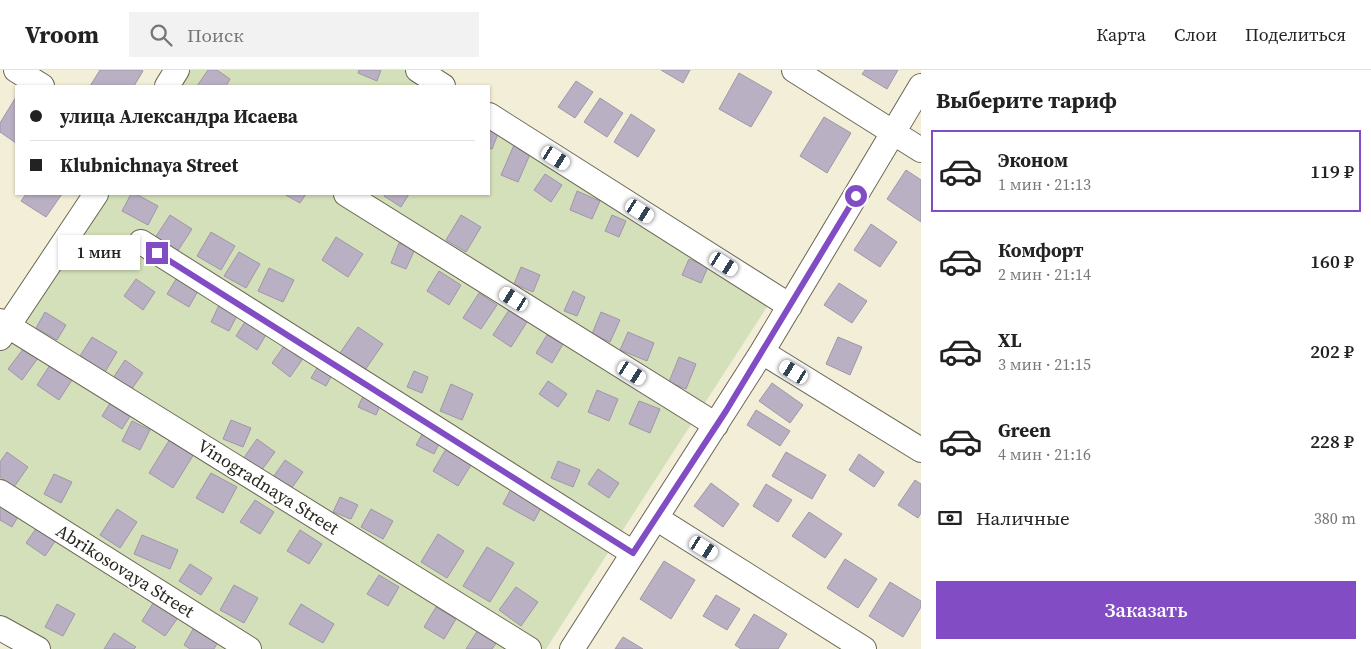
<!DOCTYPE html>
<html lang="ru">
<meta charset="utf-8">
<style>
body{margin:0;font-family:"Source Serif 4",serif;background:#f2f2f2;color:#222;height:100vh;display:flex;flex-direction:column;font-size:19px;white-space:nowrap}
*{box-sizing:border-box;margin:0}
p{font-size:16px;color:#767676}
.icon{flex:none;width:28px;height:28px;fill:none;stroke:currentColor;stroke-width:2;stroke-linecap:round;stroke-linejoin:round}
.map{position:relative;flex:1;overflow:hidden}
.sheet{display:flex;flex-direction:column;background:#fff;width:450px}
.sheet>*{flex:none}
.banner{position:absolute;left:15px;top:15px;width:475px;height:110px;border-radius:0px;box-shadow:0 1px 4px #0004;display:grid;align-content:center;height:110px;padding:0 15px;background:#fff}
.end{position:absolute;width:22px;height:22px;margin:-11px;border:6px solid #814cc4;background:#fff;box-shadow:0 0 0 2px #fff}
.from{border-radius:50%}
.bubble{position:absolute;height:35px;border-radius:0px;background:#fff;box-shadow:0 1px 4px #0004;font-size:16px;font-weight:600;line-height:35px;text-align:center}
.car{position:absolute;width:15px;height:30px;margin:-15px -8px;border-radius:6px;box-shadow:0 0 4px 1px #0007;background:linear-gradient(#fff 24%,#345 0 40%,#fff 0 76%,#345 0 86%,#fff 0)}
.banner b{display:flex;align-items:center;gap:18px;height:48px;font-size:19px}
.banner b+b{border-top:1px solid #e0e0e0}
.banner i{width:12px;height:12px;background:#222}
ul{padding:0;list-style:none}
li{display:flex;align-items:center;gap:15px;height:82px;margin:0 10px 8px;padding:0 5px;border:2px solid transparent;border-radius:0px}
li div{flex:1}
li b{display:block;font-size:19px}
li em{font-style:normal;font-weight:600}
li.selected{border-color:#814cc4}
li>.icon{width:45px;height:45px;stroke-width:1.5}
h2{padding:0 15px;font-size:22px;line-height:60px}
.pay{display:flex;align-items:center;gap:12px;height:55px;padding:0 15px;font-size:19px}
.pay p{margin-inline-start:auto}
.primary-button{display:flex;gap:10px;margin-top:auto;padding:10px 15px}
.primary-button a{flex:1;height:58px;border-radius:0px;background:#814cc4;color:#fff;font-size:20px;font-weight:600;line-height:58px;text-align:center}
header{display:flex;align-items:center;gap:30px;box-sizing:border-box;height:70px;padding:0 25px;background:#fff;border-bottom:1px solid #e0e0e0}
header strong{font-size:24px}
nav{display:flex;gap:28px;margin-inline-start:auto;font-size:18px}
.search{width:350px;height:45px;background:#f2f2f2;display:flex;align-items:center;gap:12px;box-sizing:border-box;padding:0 18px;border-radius:0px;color:#767676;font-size:19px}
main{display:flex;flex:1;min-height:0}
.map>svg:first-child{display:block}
</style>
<header>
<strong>Vroom</strong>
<div class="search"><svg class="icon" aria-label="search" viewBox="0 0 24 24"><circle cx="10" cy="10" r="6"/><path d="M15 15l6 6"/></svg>Поиск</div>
<nav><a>Карта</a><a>Слои</a><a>Поделиться</a></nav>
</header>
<main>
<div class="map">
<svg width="921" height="579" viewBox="0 0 921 579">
<rect width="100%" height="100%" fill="#f3eed8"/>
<!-- green -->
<path fill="#d4e0ba" d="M177,0H418L443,16H167Z
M489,45L774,226L546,579H38L0,558V268L96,124H489Z"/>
<!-- building -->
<path fill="#bab0c4" stroke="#a096a9" d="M100,0H141L143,1L134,16H90Z
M208,0H217L230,9L226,16H197Z
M359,0H381L377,11L358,3Z
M661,0H690L683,13Z
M865,0H898L887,19L862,4Z
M739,3L772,22L751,57L719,39Z
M576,11L593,22L575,48L558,37Z
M16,27V73L0,62V53Z
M600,28L623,43L607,67L584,52Z
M631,44L655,60L638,87L614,72Z
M824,47L851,63L827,103L800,86Z
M489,60L498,64L492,79L489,78Z
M514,75L531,82L518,112L501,105Z
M906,100L921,110V152L887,129Z
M545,104L562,115L551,132L534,120Z
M577,121L600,131L592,149L570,140Z
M26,124H62L46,147L21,131Z
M131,124H136L158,136L148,155L122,141Z
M284,124H306L300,133Z
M385,124H409L401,137L384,126Z
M170,145L192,159L177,182L155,168Z
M461,145L481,157L466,182L446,170Z
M612,145L626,151L619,167L605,161Z
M871,154L897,172L880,197L854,180Z
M211,162L235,176L221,200L197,186Z
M336,167L363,184L348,207L322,190Z
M399,173L415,179L406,199L391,193Z
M239,182L260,194L246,218L224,206Z
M689,189L708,197L701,213L682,205Z
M521,197L540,205L533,222L514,214Z
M269,198L294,210L283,232L258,221Z
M439,201L461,215L449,235L427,221Z
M178,206L199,219L189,237L167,224Z
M136,209L155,222L143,240L124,226Z
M839,213L867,231L852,253L824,235Z
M573,221L585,227L577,246L564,241Z
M479,223L497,235L481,259L463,248Z
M220,233L239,242L229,261L211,252Z
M509,240L527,252L511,277L493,265Z
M45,242L66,255L57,270L36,258Z
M601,242L620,250L610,272L592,264Z
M246,250L267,263L257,280L236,266Z
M358,257L383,274L365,300L340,283Z
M628,262L654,273L647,291L620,280Z
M547,265L563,274L552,293L536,283Z
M92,267L117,282L105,302L80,286Z
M838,267L862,277L850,305L826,294Z
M284,276L302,290L290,307L272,293Z
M24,278L38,288L22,310L8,299Z
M679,287L696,294L686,319L669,312Z
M125,290L143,303L131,320L113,308Z
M320,293L334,301L326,316L311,308Z
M50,295L72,310L59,330L37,315Z
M414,301L428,307L422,323L407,317Z
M548,311L567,324L558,337L539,324Z
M772,313L803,335L790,353L759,331Z
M451,314L473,324L462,350L440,341Z
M597,320L618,329L609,351L588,342Z
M365,322L383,329L376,345L358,337Z
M112,330L132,343L122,359L102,346Z
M639,331L660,339L650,363L629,354Z
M756,340L790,361L780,376L747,355Z
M231,350L251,358L243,377L223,369Z
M132,351L150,360L140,380L122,371Z
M424,361L441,370L434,384L416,375Z
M170,369L194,384L173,418L149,403Z
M257,369L275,382L261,401L243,389Z
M446,379L471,395L458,416L433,401Z
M7,382L28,397L14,417L0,407V392Z
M786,382L826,405L812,429L772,406Z
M859,384L884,402L874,417L849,400Z
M285,390L303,402L291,419L274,406Z
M558,391L580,400L573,417L551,408Z
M598,399L619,413L609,428L588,414Z
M211,403L237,417L223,443L196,428Z
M54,404L72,412L61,433L44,424Z
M915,410L921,414V443L918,448L898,435Z
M711,413L739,434L723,457L694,436Z
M766,414L792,430L778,452L753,436Z
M512,417L543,434L534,451L503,434Z
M340,427L358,435L351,449L333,442Z
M0,429L21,441L12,457L0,450Z
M255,430L274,442L260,464L240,452Z
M117,439L137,452L120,478L100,465Z
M371,439L393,451L383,469L361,457Z
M809,442L842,464L825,488L792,466Z
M37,457L56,470L45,486L26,473Z
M300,460L322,474L309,494L287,481Z
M438,464L464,481L447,508L421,492Z
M142,465L178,480L170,499L134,484Z
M487,477L514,493L490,532L463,516Z
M845,489L877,509L858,538L827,518Z
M664,491L695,510L671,549L640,529Z
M190,494L212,508L201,525L179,511Z
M379,505L399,517L388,536L367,524Z
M890,512L921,531V537L903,567L869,546Z
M234,515L258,528L244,553L220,540Z
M516,517L538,532L521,556L499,540Z
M716,525L740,539L727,560L703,546Z
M155,530L179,546L165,566L142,551Z
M57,534L75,544L63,566L45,557Z
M301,534L334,554L323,573L289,554Z
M436,537L456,549L444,569L424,557Z
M754,544L787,564L778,579H741L735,575Z
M196,554L220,568L214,579H190L184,575Z
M478,560L497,572L492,579H466Z
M114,563L136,577L134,579H104Z
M623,567L643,579H615Z"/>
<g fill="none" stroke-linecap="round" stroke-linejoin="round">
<!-- minor casing -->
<g stroke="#6a6653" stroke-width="26">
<path id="minor" d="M16,0L42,16
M418,0L443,16
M794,0L921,80
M167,16L177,0
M489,45L790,236
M346,124L716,355
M141,172L633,483
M0,251L529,579
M0,268L96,124
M762,282L921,380
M0,422L249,579
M656,448L864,579
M0,558L38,579
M572,579L762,282L921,16"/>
</g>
<!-- minor -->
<use href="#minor" stroke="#fff" stroke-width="24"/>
</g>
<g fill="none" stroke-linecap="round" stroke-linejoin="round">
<!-- route -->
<path stroke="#814cc4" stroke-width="6" d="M157,183L633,483L726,341L856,126"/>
</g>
<g text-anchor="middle" stroke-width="4" stroke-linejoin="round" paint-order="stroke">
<!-- street labels -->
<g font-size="18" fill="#29271f" stroke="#fff">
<text transform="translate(268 417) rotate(32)" y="6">Vinogradnaya Street</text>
<text transform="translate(125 501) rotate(32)" y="6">Abrikosovaya Street</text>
</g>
</g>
</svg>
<i class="end from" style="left:856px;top:126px"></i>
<i class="end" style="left:157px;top:183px"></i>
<div class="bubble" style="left:58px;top:165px;width:82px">1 мин</div>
<i class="car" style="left:556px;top:88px;rotate:122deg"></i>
<i class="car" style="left:640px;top:141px;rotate:122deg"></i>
<i class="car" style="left:724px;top:194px;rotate:122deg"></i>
<i class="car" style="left:514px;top:229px;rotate:302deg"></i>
<i class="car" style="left:794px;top:302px;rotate:301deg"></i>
<i class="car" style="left:632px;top:303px;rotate:122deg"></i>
<i class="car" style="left:704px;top:478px;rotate:122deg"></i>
<div class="banner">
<b><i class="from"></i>улица Александра Исаева</b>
<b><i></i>Klubnichnaya Street</b>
</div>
</div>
<section class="sheet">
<h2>Выберите тариф</h2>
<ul>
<li class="selected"><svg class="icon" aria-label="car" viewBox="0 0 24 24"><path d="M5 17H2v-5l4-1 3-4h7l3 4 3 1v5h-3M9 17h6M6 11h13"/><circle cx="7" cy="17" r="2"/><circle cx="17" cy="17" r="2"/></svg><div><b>Эконом</b><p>1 мин · 21:13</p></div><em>119 ₽</em></li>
<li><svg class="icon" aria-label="car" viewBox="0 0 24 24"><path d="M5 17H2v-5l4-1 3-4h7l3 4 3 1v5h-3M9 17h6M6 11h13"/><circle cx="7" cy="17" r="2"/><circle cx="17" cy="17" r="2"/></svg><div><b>Комфорт</b><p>2 мин · 21:14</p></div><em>160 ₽</em></li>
<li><svg class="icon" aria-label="car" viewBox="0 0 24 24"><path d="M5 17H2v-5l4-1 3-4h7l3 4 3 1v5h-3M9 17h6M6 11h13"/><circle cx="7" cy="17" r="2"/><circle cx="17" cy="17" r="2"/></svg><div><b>XL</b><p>3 мин · 21:15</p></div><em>202 ₽</em></li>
<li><svg class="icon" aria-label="car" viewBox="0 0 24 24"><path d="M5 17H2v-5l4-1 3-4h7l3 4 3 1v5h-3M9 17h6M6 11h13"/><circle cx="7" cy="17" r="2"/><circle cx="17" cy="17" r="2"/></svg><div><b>Green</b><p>4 мин · 21:16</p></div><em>228 ₽</em></li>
</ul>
<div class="pay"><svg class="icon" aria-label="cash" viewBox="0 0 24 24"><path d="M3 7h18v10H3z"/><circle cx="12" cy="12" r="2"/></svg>Наличные<p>380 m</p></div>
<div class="primary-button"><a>Заказать</a></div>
</section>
</main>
